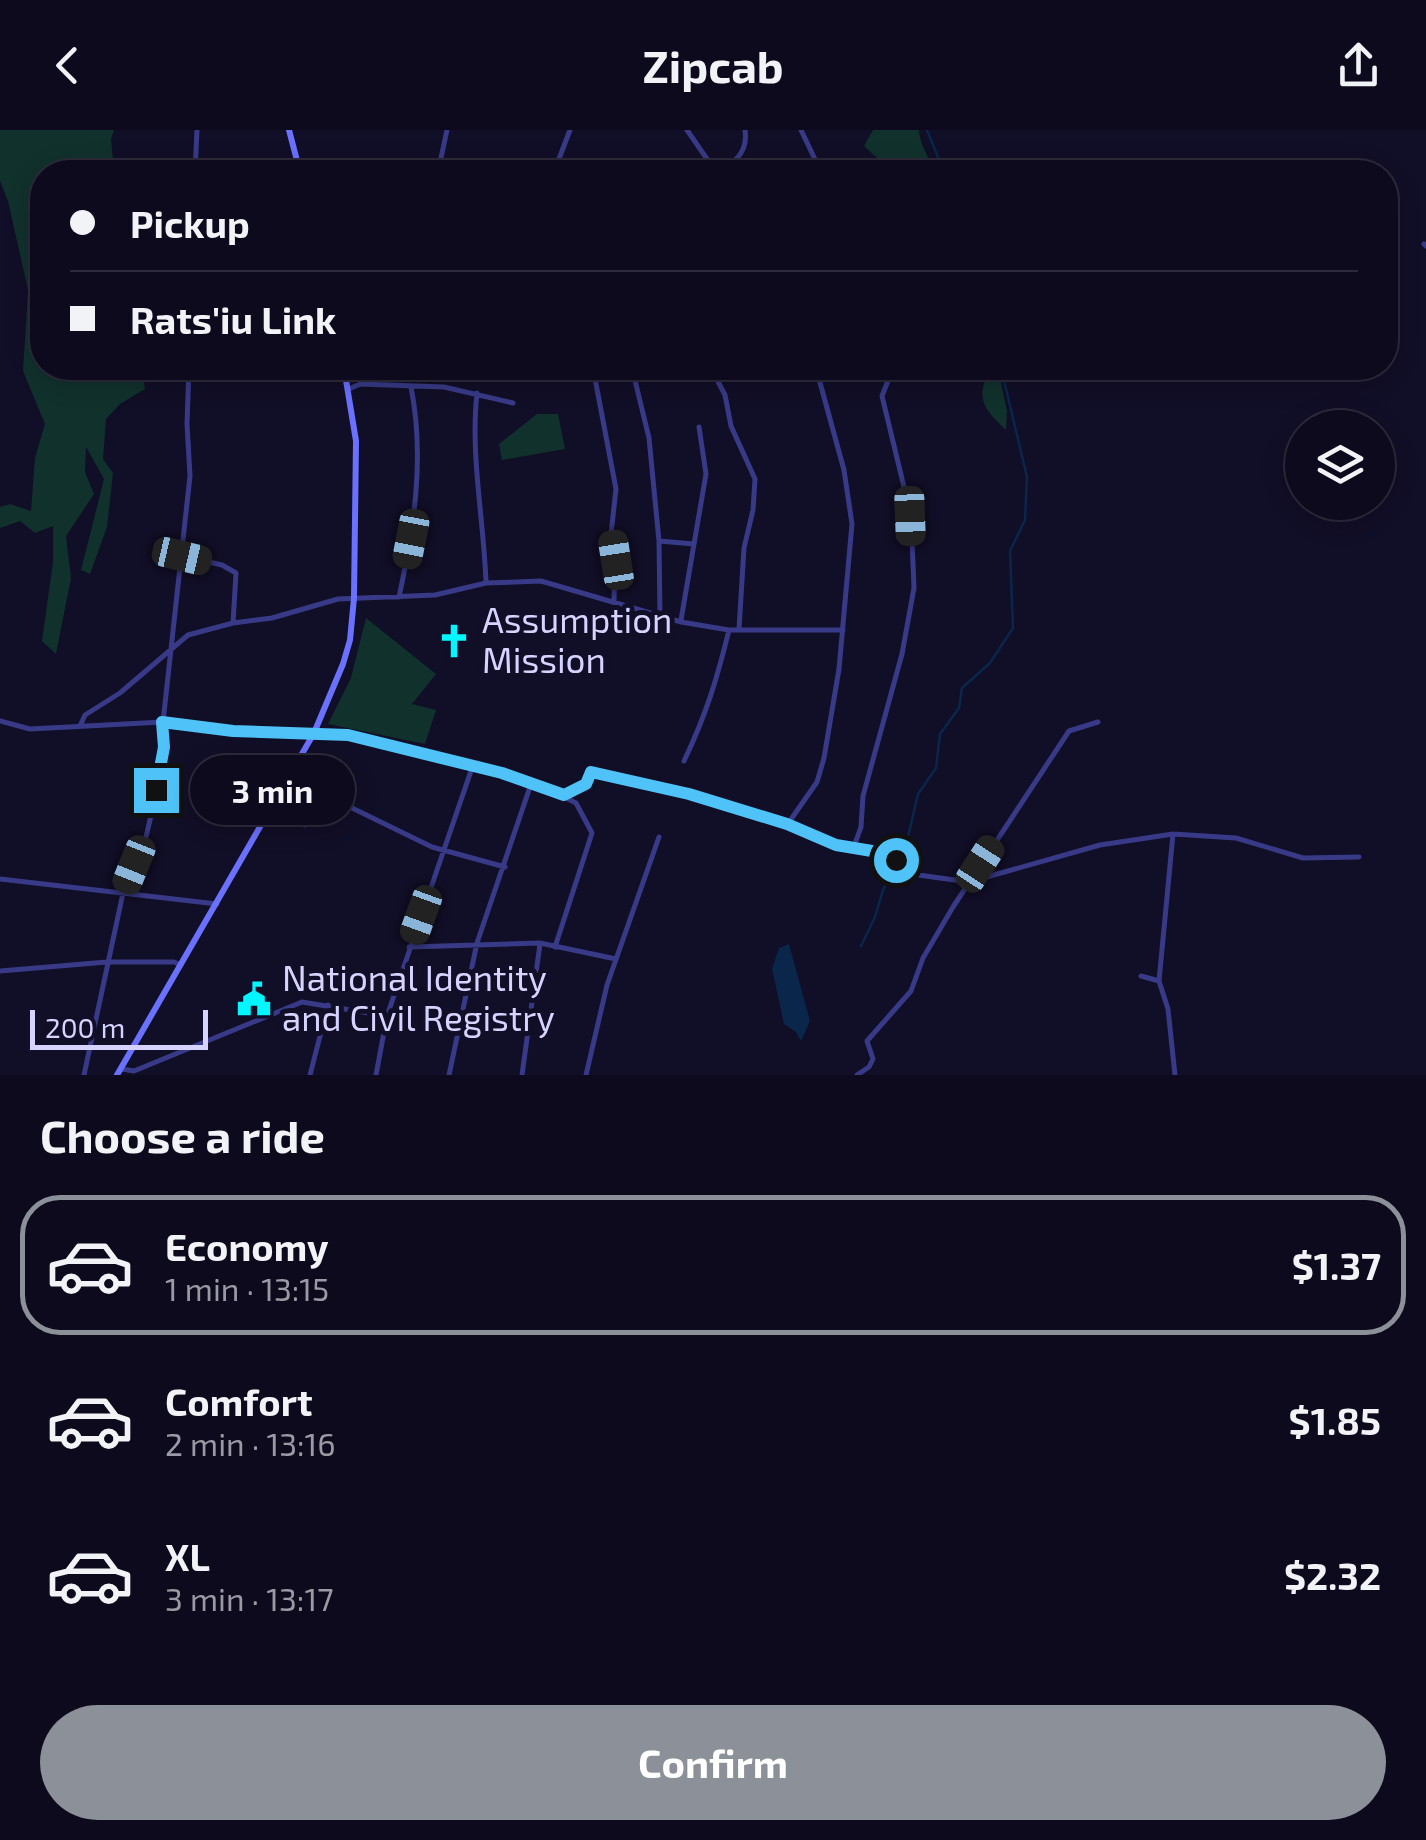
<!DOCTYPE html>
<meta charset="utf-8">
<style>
body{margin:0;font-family:"Exo 2",sans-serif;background:#1b182a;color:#f1f3f6;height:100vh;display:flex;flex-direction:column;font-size:38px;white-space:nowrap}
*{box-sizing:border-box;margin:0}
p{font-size:32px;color:#9a9aa4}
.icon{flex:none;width:55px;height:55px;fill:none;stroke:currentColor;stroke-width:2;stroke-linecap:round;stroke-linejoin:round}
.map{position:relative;height:945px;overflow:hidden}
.sheet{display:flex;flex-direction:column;background:#0d0a1d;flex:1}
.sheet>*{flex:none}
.top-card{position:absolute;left:30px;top:30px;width:1368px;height:220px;border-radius:40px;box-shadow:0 5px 25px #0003,0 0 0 2px #2d2b3b;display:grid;align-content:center;height:220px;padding:0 40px;background:#0d0a1d}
.tools{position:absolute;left:1285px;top:280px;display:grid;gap:20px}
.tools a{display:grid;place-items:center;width:110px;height:110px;border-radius:50%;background:#0d0a1d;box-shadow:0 5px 25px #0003,0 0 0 2px #2d2b3b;font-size:50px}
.scale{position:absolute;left:30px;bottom:25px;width:178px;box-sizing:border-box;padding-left:10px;border:5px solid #d6d4ff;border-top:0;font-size:28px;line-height:35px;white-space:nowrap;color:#d6d4ff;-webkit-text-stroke:8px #110e27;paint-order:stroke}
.end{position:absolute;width:45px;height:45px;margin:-22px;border:12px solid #4fc3f7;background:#111;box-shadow:0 0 0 5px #111}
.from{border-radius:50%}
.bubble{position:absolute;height:70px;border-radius:35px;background:#0d0a1d;box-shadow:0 5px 25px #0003,0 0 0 2px #2d2b3b;font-size:32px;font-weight:700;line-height:70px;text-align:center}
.car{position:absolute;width:30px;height:60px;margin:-30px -15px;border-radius:12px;box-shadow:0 0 8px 2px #0007;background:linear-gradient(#222 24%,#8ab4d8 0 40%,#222 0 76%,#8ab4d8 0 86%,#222 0)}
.top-card b{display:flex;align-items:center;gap:35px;height:95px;font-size:38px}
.top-card b+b{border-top:2px solid #2d2b3b}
.top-card i{width:25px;height:25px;background:#f1f3f6}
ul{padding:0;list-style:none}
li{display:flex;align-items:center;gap:30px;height:140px;margin:0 20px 15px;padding:0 20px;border:5px solid transparent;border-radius:40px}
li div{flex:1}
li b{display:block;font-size:38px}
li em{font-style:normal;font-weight:700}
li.active{border-color:#8c9099}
li>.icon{width:90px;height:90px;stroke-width:1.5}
h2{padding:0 40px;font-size:45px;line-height:120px}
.cta{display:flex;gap:20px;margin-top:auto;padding:20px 40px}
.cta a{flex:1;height:115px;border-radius:60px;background:#8c9099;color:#fff;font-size:40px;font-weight:700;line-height:115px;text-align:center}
header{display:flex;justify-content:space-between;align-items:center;height:130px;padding:0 40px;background:#0d0a1d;font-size:45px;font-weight:700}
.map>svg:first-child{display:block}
</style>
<header><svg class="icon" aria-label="back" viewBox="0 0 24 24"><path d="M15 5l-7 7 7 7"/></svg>Zipcab<svg class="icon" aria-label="share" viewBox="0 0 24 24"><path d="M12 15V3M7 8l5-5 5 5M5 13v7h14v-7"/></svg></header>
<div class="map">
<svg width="1426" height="945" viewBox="0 0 1426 945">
<rect width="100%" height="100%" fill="#110e27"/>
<!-- green -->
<path fill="#11312d" d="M0,0H114L111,9L114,42H42V238H142L145,259L120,274L106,289L103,329L113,343L107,397L90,444L81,440L104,349L86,317L85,342L94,364L66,406L71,448L56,524L42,511L53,432V396L35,403L20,391L0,398V377L10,374L31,381L35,328L45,294L23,241L28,160L8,71L0,51Z
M873,0H919C919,14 930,27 933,42H892L864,16Z
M985,238H998L1007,281L1006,300C988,283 975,271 987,246Z
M537,284H558L565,319L502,330L499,314Z
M366,488L436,544L412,574L436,580L425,614L328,594L351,548Z"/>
<!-- water -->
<path fill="#0a264a" d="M789,814L810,891L801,911L796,902L784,894L772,839L779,818Z"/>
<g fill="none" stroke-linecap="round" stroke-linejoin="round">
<!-- stream -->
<path stroke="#0a264a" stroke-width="2.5" d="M927,0L944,42
M861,816L875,787L883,760L905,720L918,664L936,638L940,604L959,578L962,558L990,533L1013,498L1010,421L1025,390L1027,347L1001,238"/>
<!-- street -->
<path stroke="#383a87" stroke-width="5" d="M687,0L716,42
M801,0L821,42
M195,42L197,0
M438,42L447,0
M554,42L570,0
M721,42C737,30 748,21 745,0
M1424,114L1426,116
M593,238L616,359L611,404L615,429L614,471
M632,238L649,308L659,411L660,486
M711,238L725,265L731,296L755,349L753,380L744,418L739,499
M360,254L362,238
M349,259L360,254L444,257L513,273
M477,263C470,326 484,390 486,453
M659,411L694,414L706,344L699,297
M182,426L222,435L236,443L233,493
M399,467C414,397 425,328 411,257
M681,490L694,414
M0,591L30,599L163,592L233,601L348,605L532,651L576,673L592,703L555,817
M80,596L85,585L120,563L188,505L233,493L272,488L338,469L435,465L486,453L541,451L681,492L729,500H843
M684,631C706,585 717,549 729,500
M564,665L586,654L591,642L689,664L787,695L817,652L824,628L839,539L852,394L844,340L816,238
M271,678L293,692L305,695L334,674L348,676L432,717L505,737
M787,695C802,701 817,709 833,714C863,723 886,713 904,743L969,752L1100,715L1173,704L1236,708L1303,728L1359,727
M1173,704L1159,851L1168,879L1175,945
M853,719L861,697L863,666L902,524L914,458L911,386L882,266L893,238
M0,749L217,774
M409,817L540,813L616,829
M0,841L107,832H174L181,835
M1141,846L1159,851
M122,939L134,941L302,872L387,886
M84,945L123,763L146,707L157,660L164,617L163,592L190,346L187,294L189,238
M310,945L328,875
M376,945L387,886L473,635
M449,945L477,813L532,651
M522,945L540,814
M586,945L607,855L659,707
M857,945L869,937L873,929L867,911L911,861L923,828L953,777L1069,601L1098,592"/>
<!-- secondary -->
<path stroke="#6b71ff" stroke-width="6" d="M289,0L300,42
M117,945L314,603L343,534L350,510L354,468L356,311L344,238"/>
</g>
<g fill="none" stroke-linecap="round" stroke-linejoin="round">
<!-- route -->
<path stroke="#4fc3f7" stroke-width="12" d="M156,660L164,617L162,592L233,601L348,605L502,643L564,665L586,654L591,642L689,664L787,694L836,715L884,723L896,730"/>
</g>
<!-- icons -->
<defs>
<g id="church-bare" transform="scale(2.7)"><path d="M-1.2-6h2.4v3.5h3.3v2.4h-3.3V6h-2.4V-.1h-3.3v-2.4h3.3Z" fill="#00f7ff" stroke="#110e27" stroke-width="2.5" paint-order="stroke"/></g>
<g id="civic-bare" transform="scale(2.7)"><path d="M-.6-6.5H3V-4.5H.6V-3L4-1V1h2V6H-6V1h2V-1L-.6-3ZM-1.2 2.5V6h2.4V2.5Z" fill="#00f7ff" stroke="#110e27" stroke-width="2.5" paint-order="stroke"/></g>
</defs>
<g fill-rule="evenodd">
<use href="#church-bare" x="454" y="511"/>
<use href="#civic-bare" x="254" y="869"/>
</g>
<g text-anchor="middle" stroke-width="10" stroke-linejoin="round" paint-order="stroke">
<!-- poi labels -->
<g font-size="35" fill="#d6d4ff" stroke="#110e27" text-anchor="start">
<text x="482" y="503">Assumption<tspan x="482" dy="40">Mission</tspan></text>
<text x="282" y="861">National Identity<tspan x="282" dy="40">and Civil Registry</tspan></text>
</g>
</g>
</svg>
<div class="tools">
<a><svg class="icon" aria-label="layers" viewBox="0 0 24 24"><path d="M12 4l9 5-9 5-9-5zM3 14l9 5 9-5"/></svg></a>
</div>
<div class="scale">200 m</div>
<i class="end from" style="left:896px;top:730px"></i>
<i class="end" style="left:156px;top:660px"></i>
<div class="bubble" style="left:190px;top:625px;width:165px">3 min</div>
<i class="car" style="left:910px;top:386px;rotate:178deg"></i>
<i class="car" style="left:411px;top:409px;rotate:191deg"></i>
<i class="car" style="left:182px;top:426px;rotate:103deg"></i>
<i class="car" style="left:616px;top:430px;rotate:351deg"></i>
<i class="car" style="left:980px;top:734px;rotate:33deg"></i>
<i class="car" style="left:134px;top:735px;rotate:202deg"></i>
<i class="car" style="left:421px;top:785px;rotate:200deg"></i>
<div class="top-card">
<b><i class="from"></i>Pickup</b>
<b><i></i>Rats'iu Link</b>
</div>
</div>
<section class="sheet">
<h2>Choose a ride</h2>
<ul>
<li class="active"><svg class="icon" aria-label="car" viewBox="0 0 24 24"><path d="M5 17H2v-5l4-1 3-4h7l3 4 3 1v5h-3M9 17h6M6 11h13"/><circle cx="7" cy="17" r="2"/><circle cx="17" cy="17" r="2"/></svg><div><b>Economy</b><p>1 min · 13:15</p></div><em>$1.37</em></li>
<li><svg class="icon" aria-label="car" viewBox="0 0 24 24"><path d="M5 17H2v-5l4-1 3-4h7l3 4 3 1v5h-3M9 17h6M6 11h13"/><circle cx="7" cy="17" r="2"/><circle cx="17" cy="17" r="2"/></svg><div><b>Comfort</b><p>2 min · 13:16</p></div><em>$1.85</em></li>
<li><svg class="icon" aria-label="car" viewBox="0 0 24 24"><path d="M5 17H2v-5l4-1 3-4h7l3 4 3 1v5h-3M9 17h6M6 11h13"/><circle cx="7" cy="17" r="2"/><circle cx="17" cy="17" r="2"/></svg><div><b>XL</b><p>3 min · 13:17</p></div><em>$2.32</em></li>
</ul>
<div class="cta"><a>Confirm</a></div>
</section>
